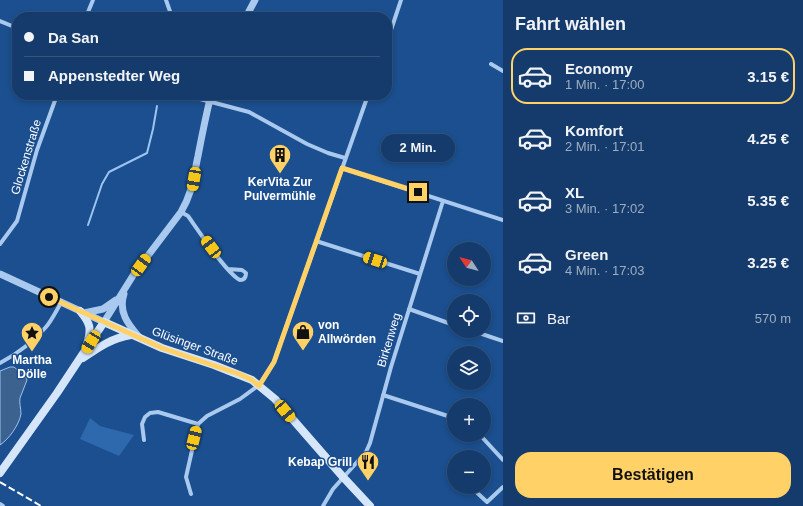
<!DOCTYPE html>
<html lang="de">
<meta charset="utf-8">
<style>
body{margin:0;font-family:Arial,sans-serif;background:#214673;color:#f1f3f6;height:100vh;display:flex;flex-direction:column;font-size:15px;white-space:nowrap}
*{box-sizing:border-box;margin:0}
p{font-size:13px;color:#9dadc1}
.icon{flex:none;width:22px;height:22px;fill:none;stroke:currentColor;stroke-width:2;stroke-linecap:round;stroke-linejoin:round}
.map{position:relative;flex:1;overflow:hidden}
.details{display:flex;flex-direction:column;background:#143b6b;width:300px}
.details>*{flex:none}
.banner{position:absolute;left:12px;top:12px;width:380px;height:88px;border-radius:16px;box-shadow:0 2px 6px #0003,0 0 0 1px #33557e;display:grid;align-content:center;height:88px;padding:0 12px;background:#143b6b}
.needle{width:26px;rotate:306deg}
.controls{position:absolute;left:447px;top:242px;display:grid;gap:8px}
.controls a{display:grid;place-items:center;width:44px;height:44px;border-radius:50%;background:#143b6b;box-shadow:0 2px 6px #0003,0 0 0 1px #33557e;font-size:20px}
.end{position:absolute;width:18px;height:18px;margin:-9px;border:5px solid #ffd166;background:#111;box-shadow:0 0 0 2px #111}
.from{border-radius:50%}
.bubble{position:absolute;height:28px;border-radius:14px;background:#143b6b;box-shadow:0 2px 6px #0003,0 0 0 1px #33557e;font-size:13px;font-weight:800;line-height:28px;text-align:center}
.car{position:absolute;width:12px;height:24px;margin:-12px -6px;border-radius:5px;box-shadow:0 0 3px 1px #0007;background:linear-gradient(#f5c518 24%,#345 0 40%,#f5c518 0 76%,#345 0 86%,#f5c518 0)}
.banner b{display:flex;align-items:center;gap:14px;height:38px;font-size:15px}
.banner b+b{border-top:1px solid #33557e}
.banner i{width:10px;height:10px;background:#f1f3f6}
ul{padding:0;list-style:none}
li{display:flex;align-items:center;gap:12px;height:56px;margin:0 8px 6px;padding:0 4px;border:2px solid transparent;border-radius:16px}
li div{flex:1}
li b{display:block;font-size:15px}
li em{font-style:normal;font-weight:800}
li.current{border-color:#ffd166}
li>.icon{width:36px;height:36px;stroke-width:1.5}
h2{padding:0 12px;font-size:18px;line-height:48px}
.pay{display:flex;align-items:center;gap:10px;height:44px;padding:0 12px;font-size:15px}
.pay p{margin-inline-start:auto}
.cta{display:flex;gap:8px;margin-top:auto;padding:8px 12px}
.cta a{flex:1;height:46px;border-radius:16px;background:#ffd166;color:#111;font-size:16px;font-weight:800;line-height:46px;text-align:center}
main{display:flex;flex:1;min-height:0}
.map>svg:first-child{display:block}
</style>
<main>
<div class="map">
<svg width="503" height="506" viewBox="0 0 503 506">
<rect width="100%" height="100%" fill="#1b4f8f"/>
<!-- green -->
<path fill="#2e69ad" d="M90,418L100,426L134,435L119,456L80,439Z"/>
<!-- water -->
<path fill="#3c6290" stroke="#9cc4f0" d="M10,367H14L25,376L27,380C25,386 22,392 20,398C19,403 21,408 21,414C19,425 9,439 0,445V371Z"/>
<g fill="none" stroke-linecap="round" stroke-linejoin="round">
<!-- stream -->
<path stroke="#9cc4f0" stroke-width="2" d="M88,225L102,184L109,172L147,153L153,129L157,106"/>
<!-- minor -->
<path stroke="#a9c9ee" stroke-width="4" d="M166,0L172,17
M86,17L93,0
M0,21L17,28
M387,42L401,0
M491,64L503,71
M185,95L249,112L307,144L328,153L345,158
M342,168L503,220
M181,212L188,216C198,230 227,274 240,280C244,280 246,278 246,273L242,270L228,269
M316,241L420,274
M0,244L17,221L37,150L57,95
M409,309L454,325
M473,331L503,341
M0,363C17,354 33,342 46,327C52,320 56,311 61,303
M383,395L454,418
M480,435L503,460
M144,440L142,424L145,417L150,413L158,412L198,424
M472,488L487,502L503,487
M191,494L186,477L198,424L207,416L240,399L259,385L274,362L368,95
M0,504L3,506
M323,506L333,489L366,452L370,443L391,367L443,201"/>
<!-- tertiary -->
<path stroke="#a9c9ee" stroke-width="7" d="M246,17L255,0
M0,274L104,322L134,274L181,212C193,191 193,179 198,156C202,135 206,115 211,95
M124,294C118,312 128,324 139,337
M84,313L103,309L116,300"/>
<!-- secondary -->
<path stroke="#d6e6fa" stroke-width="8" d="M80,311C90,323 92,328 87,344
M83,358C99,347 112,338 131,335
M0,473L57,393L104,322L162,348L214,365L252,380L275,399L343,477L370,506"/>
<!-- rail -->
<path stroke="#fff" stroke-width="2" stroke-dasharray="7 3" stroke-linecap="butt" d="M0,482L41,506"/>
</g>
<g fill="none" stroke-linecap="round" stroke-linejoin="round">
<!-- route -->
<path stroke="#ffd166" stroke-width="5" d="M49,297L162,348L239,374L252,380L259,386L274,362L342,168L418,192"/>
</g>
<!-- icons -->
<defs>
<g id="building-pin" transform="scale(1.15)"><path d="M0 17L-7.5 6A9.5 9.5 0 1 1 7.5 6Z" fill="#ffd166" stroke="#1b4f8f"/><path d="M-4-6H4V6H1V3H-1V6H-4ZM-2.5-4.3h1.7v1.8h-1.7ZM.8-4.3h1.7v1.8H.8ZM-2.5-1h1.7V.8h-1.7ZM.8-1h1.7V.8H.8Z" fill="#111"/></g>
<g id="shop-pin" transform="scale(1.15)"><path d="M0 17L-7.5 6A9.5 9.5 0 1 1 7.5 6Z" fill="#ffd166" stroke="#1b4f8f"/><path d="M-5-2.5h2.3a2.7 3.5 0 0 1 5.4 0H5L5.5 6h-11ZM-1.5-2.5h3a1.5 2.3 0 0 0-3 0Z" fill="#111"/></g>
<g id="sight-pin" transform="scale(1.15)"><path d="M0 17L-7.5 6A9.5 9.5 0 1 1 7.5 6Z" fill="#ffd166" stroke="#1b4f8f"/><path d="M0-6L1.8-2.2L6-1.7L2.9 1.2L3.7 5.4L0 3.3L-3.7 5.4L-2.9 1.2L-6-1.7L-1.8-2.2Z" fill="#111"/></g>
<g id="restaurant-pin" transform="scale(1.15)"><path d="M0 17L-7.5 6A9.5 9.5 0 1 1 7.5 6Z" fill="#ffd166" stroke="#1b4f8f"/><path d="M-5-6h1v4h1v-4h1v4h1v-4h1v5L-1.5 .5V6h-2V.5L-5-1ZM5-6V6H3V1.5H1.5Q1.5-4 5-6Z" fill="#111"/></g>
</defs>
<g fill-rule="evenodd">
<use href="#building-pin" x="280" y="155"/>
<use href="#shop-pin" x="303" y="332"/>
<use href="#sight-pin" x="32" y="333"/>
<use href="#restaurant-pin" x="368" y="462"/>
</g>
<g text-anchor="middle" stroke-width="3" stroke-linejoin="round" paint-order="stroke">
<!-- street labels -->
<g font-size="12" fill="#fff" stroke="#1b4f8f">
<text transform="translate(26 157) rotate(-73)" y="4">Glockenstraße</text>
<text transform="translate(389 340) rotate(-73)" y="4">Birkenweg</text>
<text transform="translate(195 346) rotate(20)" y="4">Glüsinger Straße</text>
</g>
<!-- poi labels -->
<g font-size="12" font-weight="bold" fill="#fff" stroke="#1b4f8f">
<text x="280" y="186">KerVita Zur<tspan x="280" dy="14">Pulvermühle</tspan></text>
<text x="318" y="329" text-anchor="start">von<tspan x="318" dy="14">Allwörden</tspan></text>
<text x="32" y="364">Martha<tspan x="32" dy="14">Dölle</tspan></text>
<text x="352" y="466" text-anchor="end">Kebap Grill</text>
</g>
</g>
</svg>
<div class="controls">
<a><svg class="needle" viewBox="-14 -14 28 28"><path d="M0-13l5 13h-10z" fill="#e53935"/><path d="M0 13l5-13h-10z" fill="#9dadc1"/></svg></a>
<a><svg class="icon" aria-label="locate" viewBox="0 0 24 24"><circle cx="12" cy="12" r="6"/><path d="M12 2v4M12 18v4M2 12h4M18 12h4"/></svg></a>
<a><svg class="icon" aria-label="layers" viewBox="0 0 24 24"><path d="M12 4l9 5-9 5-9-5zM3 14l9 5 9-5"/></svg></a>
<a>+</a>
<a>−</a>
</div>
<i class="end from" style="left:49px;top:297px"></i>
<i class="end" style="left:418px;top:192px"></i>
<div class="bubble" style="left:381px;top:134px;width:74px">2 Min.</div>
<i class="car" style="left:194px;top:179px;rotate:190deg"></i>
<i class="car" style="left:211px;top:247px;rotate:323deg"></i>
<i class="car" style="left:375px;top:260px;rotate:288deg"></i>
<i class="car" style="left:141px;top:265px;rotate:36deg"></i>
<i class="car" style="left:91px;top:342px;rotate:212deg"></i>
<i class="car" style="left:285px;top:411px;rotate:140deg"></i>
<i class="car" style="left:194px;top:438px;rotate:14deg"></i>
<div class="banner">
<b><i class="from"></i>Da San</b>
<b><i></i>Appenstedter Weg</b>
</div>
</div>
<section class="details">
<h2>Fahrt wählen</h2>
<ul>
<li class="current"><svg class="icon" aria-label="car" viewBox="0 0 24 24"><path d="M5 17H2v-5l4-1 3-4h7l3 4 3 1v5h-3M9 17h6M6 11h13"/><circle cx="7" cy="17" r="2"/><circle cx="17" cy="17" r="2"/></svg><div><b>Economy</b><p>1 Min. · 17:00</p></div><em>3.15 €</em></li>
<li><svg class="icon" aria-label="car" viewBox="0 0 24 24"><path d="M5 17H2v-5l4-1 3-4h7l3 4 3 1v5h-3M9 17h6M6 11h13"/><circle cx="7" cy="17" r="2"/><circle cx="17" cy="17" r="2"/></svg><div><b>Komfort</b><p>2 Min. · 17:01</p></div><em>4.25 €</em></li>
<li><svg class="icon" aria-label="car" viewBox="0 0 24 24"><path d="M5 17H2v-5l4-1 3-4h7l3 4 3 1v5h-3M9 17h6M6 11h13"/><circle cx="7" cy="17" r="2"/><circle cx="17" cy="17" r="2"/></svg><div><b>XL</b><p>3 Min. · 17:02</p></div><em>5.35 €</em></li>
<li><svg class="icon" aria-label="car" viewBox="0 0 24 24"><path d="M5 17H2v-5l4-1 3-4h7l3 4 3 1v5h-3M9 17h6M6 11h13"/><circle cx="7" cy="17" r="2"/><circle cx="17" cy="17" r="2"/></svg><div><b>Green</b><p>4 Min. · 17:03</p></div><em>3.25 €</em></li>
</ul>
<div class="pay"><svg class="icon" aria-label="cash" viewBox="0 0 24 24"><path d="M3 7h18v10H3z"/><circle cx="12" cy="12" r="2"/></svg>Bar<p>570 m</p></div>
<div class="cta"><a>Bestätigen</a></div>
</section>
</main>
